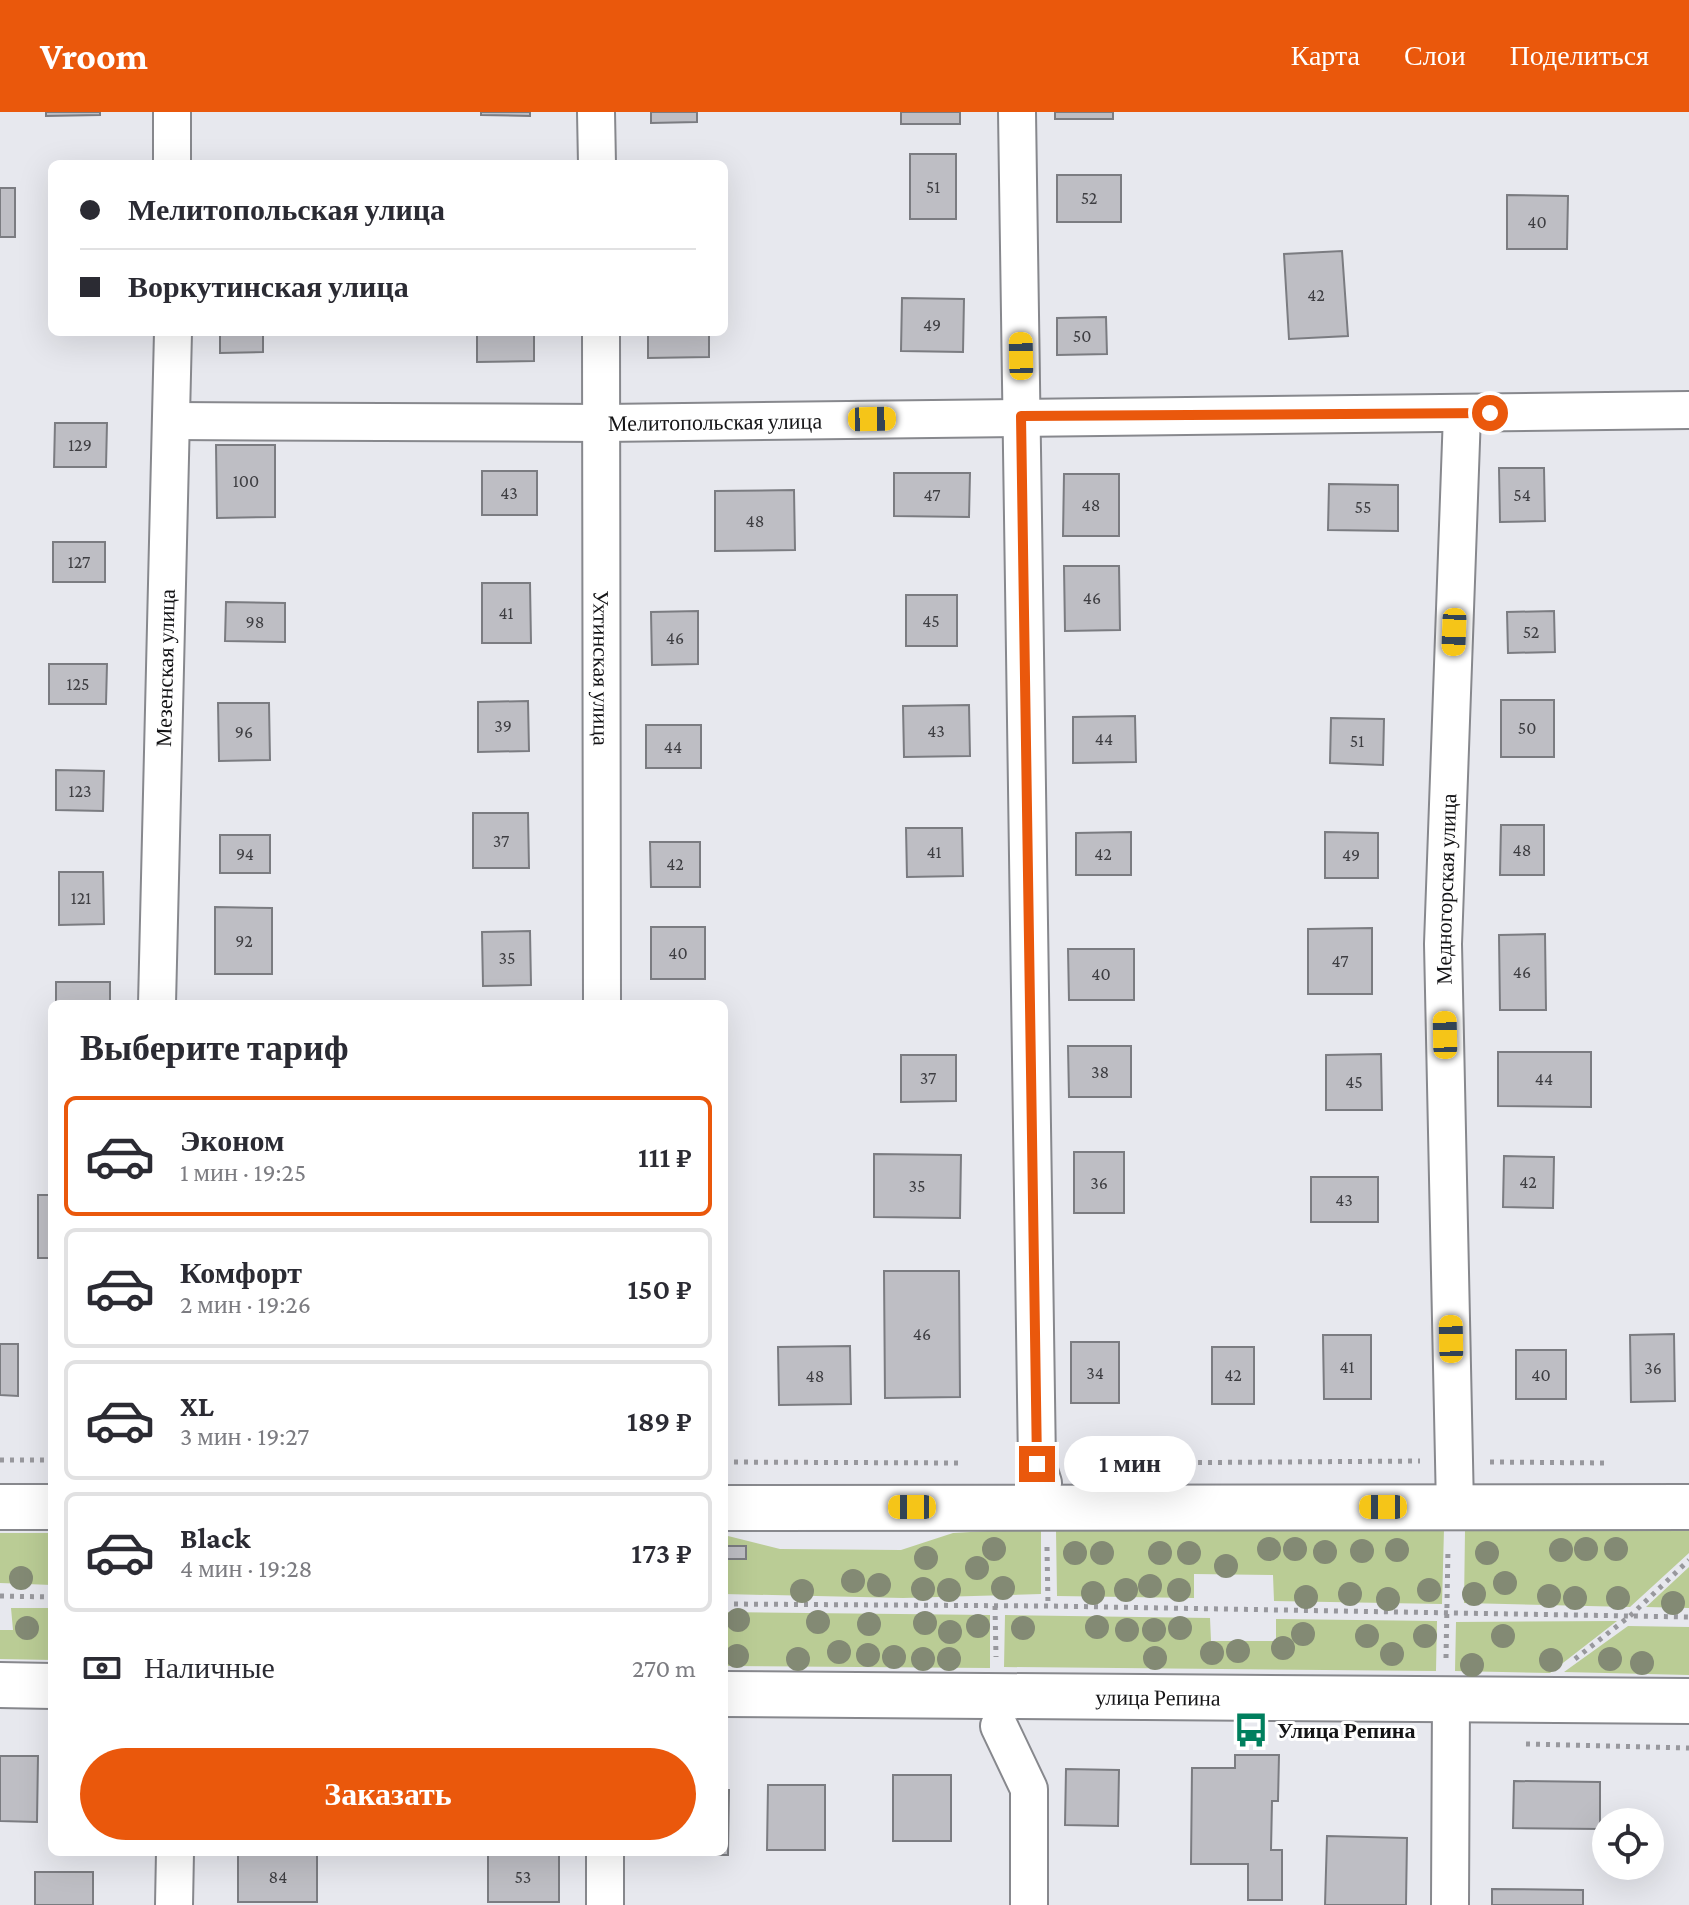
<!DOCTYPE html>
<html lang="ru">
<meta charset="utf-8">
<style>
body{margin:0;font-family:"Crimson Pro",serif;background:#f2f2f3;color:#2b2b33;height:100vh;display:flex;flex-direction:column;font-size:30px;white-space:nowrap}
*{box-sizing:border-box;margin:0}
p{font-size:26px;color:#7c7c81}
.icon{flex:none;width:44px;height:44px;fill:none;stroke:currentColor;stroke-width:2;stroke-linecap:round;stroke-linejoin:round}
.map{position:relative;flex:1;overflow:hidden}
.side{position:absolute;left:48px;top:888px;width:680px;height:856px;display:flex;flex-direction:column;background:#fff;border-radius:12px;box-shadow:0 8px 32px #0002}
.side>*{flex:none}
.banner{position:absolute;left:48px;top:48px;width:680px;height:176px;border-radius:12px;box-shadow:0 8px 32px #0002;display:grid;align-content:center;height:176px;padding:0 32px;background:#fff}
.tools{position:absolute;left:1592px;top:1696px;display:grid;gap:16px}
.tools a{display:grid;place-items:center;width:72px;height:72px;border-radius:50%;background:#fff;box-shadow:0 8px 32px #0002;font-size:40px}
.end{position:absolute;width:36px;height:36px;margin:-18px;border:10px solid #ea580c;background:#fff;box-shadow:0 0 0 4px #fff}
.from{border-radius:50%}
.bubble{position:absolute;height:56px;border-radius:28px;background:#fff;box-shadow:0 8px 32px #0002;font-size:26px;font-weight:600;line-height:56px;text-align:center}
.car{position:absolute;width:24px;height:48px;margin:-24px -12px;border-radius:10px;box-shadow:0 0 6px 2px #0007;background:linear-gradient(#f5c518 24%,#345 0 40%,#f5c518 0 76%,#345 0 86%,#f5c518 0)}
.banner b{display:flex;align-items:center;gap:28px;height:76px;font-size:30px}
.banner b+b{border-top:2px solid #e1e1e2}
.banner i{width:20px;height:20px;background:#2b2b33}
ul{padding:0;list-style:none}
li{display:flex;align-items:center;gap:24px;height:120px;margin:0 16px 12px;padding:0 16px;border:4px solid #e1e1e2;border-radius:12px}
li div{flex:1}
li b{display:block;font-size:30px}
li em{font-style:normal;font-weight:600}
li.active{border-color:#ea580c}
li>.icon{width:72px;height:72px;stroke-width:1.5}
h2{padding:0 32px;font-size:36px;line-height:96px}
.pay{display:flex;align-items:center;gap:20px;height:88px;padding:0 32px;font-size:30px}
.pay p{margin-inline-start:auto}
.button{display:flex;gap:16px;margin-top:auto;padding:16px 32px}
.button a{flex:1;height:92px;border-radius:48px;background:#ea580c;color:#fff;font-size:32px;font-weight:600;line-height:92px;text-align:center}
header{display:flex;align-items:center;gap:48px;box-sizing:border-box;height:112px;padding:0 40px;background:#ea580c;color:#fff}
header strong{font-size:38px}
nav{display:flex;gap:44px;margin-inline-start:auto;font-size:28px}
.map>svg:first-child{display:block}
</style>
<header>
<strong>Vroom</strong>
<nav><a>Карта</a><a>Слои</a><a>Поделиться</a></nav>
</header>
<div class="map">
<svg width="1689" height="1793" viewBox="0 0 1689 1793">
<rect width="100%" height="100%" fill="#e7e8ee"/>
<!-- green -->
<path fill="#bacc95" d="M1041,1416V1482L903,1486L724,1482V1423L780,1437L901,1438L953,1421Z
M1444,1417L1442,1492L1274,1489L1273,1463L1194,1462V1486L1057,1484L1056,1419Z
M1689,1418V1441L1630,1495L1464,1491L1465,1419Z
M0,1421H52V1473L0,1471Z
M1689,1455V1496L1646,1495Z
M11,1496H52V1548L0,1547V1518H13Z
M724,1500L990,1503V1556L724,1554Z
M1005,1503L1210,1506L1211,1529H1276V1507L1437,1509L1436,1559L1004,1555Z
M1617,1509L1550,1561L1455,1559L1456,1510Z
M1628,1514L1689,1515V1563L1564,1560Z"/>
<!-- building -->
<path fill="#bebec4" stroke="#7b7c81" stroke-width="2" d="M46,0H100V3L46,4Z
M481,0H530V4L481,3Z
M651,0H697V10L651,11Z
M901,0H960V12H901Z
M1055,0H1113V7H1055Z
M910,42H956V107H910Z
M1057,63H1121V110H1057Z
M0,76H15V125H0Z
M1507,83L1568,84L1567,137H1507Z
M1342,139L1348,224L1289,227L1284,142Z
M902,186L964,187L963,240L901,239Z
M1106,205L1107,242L1057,243V206Z
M220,220H263V240L220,241Z
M477,220H534V249L477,250Z
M648,220H709V245L648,246Z
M55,311H107L106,355H54Z
M216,333H275V405L217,406Z
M1499,356H1544L1545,409L1500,410Z
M482,359H537V403H482Z
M894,361H970L969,405L894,404Z
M1064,362H1119V424H1063Z
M1329,372L1398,373V419L1328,418Z
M794,378L795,438L715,439V379Z
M53,430H105V470H53Z
M1064,454H1119L1120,518L1065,519Z
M482,471H530L531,531H482Z
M906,483H957V534H906Z
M226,490L285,491V530L225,529Z
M698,499V552L652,553L651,500Z
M1554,499L1555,540L1508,541L1507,500Z
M49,552H107L106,592H49Z
M1501,588H1554V645H1501Z
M528,589L529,639L478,640V590Z
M218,591H269L270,648L219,649Z
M969,593L970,644L904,645L903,594Z
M1135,604L1136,650L1073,651V605Z
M1331,606L1384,607L1383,653L1330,651Z
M646,613H701V656H646Z
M56,658L104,659L103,699L56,698Z
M473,701H528L529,756H473Z
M1501,713H1544V763H1500Z
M906,716H962L963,764L907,765Z
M1131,720V763H1076V721Z
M1325,720L1378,721V766H1325Z
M220,723H270V761H220Z
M650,730H700V775H651Z
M59,760H103L104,812L59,813Z
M215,795L272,796V862H215Z
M651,815H705V867H651Z
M1372,816V882H1308V817Z
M530,819L531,873L483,874L482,820Z
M1545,822L1546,898H1500L1499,823Z
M1068,837H1134V888H1069Z
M56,870H110V892H56Z
M1068,934H1131V985H1069Z
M1498,940H1591V995L1498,994Z
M1381,942L1382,998H1326V943Z
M901,943H956V989L901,990Z
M1074,1040H1124V1101H1074Z
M874,1042L961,1043L960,1106L874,1105Z
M1504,1044L1554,1045L1553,1096L1503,1095Z
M1311,1065H1378V1110H1311Z
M38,1083H52V1146H38Z
M884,1159H959L960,1285L885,1286Z
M1674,1222L1675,1289L1631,1290L1630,1223Z
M1323,1223H1371V1287H1324Z
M1071,1230H1119V1291H1071Z
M0,1232H18V1284L0,1283Z
M850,1234L851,1292L779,1293L778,1235Z
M1212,1235H1254V1292H1212Z
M1516,1238H1566V1287H1516Z
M724,1434H746V1447H724Z
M1235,1643H1279L1278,1689H1272L1271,1738H1282V1788H1248V1752H1191L1192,1656H1235Z
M0,1644H38L37,1710L0,1709Z
M1066,1657L1119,1658L1118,1714L1065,1713Z
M893,1663H951V1729H893Z
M1514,1669L1600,1670V1717L1513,1716Z
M768,1673H825V1738H767Z
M724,1678H729L728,1743H670L724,1740Z
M1327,1724L1407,1726L1406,1793H1325Z
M238,1740H317V1790H238Z
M488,1740H559V1790H488Z
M35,1760H93V1793H35Z
M1492,1777L1583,1778V1793H1492Z"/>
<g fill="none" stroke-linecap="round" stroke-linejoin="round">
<!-- street casing -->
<g stroke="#87888d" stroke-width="40">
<g id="street">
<path d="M172,0V52"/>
<path d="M596,0L597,52"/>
<path d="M1017,0L1037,1352L1043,1371"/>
<path id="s1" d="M601,220L602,892"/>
<path id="s2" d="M173,309L604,311L1689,298"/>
<path id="s3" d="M157,892L173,220"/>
<path id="s4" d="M1455,1395L1443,832L1462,302"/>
<path d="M999,1614L1029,1677V1793"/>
<path d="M174,1793L175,1740"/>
<path d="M605,1793V1740"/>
<path d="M1450,1793L1451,1586"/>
</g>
</g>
<!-- secondary casing -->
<g stroke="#87888d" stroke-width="48">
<g id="secondary">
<path d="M0,1395H52"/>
<path d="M724,1396L1689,1395"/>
<path d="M0,1573L52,1574"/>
<path id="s5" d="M724,1582L1689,1589"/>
</g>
</g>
<!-- path -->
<path stroke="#98989d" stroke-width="5" stroke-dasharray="4 6" stroke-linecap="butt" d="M0,1348H52
M724,1350L964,1351
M1490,1350L1608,1351
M1138,1351L1420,1349
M1047,1435L1048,1494
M0,1484L52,1485
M724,1492L1048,1494L1689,1505
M995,1494L996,1545
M1446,1546L1448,1436
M1575,1547L1630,1504L1689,1448
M1526,1632L1689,1636"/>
<!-- street -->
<use href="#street" stroke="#fff" stroke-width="36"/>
<!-- secondary -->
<use href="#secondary" stroke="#fff" stroke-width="44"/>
</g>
<!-- trees -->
<g fill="#838a74">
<circle cx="994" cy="1437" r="12"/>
<circle cx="1269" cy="1437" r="12"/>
<circle cx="1295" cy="1437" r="12"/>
<circle cx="1586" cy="1437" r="12"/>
<circle cx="1616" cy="1437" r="12"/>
<circle cx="1397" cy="1438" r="12"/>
<circle cx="1561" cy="1438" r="12"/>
<circle cx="1362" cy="1439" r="12"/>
<circle cx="1325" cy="1440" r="12"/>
<circle cx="1075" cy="1441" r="12"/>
<circle cx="1102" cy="1441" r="12"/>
<circle cx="1160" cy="1441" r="12"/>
<circle cx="1189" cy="1441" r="12"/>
<circle cx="1487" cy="1441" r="12"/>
<circle cx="926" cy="1446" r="12"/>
<circle cx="1226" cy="1454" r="12"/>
<circle cx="977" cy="1456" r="12"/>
<circle cx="21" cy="1466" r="12"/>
<circle cx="853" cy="1469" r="12"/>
<circle cx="1505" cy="1471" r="12"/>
<circle cx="879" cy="1473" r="12"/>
<circle cx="1150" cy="1474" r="12"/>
<circle cx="1003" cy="1476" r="12"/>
<circle cx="923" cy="1477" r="12"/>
<circle cx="949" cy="1478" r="12"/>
<circle cx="1126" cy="1478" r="12"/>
<circle cx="1179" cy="1478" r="12"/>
<circle cx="1429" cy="1478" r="12"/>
<circle cx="802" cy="1479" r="12"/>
<circle cx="1093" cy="1481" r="12"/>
<circle cx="1350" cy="1482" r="12"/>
<circle cx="1474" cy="1482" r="12"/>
<circle cx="1549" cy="1484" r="12"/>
<circle cx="1306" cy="1485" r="12"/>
<circle cx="1575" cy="1486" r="12"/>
<circle cx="1618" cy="1486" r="12"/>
<circle cx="1388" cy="1487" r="12"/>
<circle cx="1673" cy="1491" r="12"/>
<circle cx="738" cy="1508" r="12"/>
<circle cx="818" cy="1510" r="12"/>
<circle cx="925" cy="1511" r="12"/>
<circle cx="869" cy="1512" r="12"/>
<circle cx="978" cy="1514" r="12"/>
<circle cx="1097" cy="1515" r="12"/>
<circle cx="27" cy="1516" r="12"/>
<circle cx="1023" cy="1516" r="12"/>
<circle cx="1180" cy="1516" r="12"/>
<circle cx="1127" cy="1518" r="12"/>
<circle cx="1154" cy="1518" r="12"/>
<circle cx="950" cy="1520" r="12"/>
<circle cx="1303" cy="1522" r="12"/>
<circle cx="1367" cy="1524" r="12"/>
<circle cx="1425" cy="1524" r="12"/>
<circle cx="1503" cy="1524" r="12"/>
<circle cx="1283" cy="1536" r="12"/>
<circle cx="1238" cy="1539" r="12"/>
<circle cx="839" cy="1540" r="12"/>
<circle cx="1212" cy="1541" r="12"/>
<circle cx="1392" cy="1542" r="12"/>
<circle cx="868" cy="1543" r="12"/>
<circle cx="737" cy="1544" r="12"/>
<circle cx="894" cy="1545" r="12"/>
<circle cx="1155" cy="1546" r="12"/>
<circle cx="798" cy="1547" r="12"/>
<circle cx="923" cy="1547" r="12"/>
<circle cx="949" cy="1547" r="12"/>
<circle cx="1610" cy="1547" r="12"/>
<circle cx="1551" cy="1548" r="12"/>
<circle cx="1642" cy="1551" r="12"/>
<circle cx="1472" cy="1553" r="12"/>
</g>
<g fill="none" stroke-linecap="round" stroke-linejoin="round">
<!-- route -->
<path stroke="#ea580c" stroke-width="10" d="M1037,1352L1021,304L1490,301"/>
</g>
<!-- icons -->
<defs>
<g id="bus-bare" transform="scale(2.76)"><path d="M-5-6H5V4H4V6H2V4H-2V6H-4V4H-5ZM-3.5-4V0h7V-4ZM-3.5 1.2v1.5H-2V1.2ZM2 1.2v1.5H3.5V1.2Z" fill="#007f5e" stroke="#fff" stroke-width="2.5" paint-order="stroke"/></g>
</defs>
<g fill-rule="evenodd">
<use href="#bus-bare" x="1251" y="1618"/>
</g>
<g text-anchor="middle" stroke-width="6" stroke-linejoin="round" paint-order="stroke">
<!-- number labels -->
<g font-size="18" fill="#3e3e42">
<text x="933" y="81">51</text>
<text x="1089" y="92">52</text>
<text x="1537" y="116">40</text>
<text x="1316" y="189">42</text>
<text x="932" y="219">49</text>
<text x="1082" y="230">50</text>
<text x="80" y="339">129</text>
<text x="246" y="375">100</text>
<text x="509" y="387">43</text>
<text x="932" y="389">47</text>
<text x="1522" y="389">54</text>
<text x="1091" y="399">48</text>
<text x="1363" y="401">55</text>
<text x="755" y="415">48</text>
<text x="79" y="456">127</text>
<text x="1092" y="492">46</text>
<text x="506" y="507">41</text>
<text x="931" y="515">45</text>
<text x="255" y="516">98</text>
<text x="1531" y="526">52</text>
<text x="675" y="532">46</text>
<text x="78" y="578">125</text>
<text x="503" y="620">39</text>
<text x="1527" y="622">50</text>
<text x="936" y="625">43</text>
<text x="244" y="626">96</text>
<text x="1104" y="633">44</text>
<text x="1357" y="635">51</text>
<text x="673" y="641">44</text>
<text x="80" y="685">123</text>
<text x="501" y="735">37</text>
<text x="1522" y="744">48</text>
<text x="934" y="746">41</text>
<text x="245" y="748">94</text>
<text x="1103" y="748">42</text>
<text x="1351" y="749">49</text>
<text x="675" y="758">42</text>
<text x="81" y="792">121</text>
<text x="244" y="835">92</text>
<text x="678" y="847">40</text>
<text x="507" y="852">35</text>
<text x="1340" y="855">47</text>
<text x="1522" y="866">46</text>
<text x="1101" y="868">40</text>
<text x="1100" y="966">38</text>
<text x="928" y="972">37</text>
<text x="1544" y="973">44</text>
<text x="1354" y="976">45</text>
<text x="1528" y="1076">42</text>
<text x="1099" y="1077">36</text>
<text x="917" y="1080">35</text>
<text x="1344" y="1094">43</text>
<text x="922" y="1228">46</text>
<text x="1347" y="1261">41</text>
<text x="1653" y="1262">36</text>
<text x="1095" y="1267">34</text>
<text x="1233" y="1269">42</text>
<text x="1541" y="1269">40</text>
<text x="815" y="1270">48</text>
<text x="278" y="1771">84</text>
<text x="523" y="1771">53</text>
</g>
<!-- street labels -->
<g font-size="22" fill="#141416" stroke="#fff">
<text dy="8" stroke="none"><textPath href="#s2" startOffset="542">Мелитопольская улица</textPath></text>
<text dy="8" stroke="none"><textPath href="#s3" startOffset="336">Мезенская улица</textPath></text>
<text dy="8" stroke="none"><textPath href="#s1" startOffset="336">Ухтинская улица</textPath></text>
<text dy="8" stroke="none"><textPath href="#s4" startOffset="618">Медногорская улица</textPath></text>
<text dy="8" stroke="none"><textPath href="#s5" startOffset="434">улица Репина</textPath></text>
</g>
<!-- poi labels -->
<g font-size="22" font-weight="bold" fill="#141416" stroke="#fff" text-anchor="start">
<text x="1277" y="1626">Улица Репина</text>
</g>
</g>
</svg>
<div class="tools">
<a><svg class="icon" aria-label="locate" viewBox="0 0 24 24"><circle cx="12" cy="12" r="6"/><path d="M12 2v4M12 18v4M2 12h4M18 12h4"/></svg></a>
</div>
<i class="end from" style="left:1490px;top:301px"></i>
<i class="end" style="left:1037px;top:1352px"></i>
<div class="bubble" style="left:1064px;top:1324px;width:132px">1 мин</div>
<i class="car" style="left:1021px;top:244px;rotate:359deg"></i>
<i class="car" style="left:872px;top:307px;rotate:89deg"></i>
<i class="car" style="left:1454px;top:520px;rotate:182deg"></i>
<i class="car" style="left:1445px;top:923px;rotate:359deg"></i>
<i class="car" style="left:1451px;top:1227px;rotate:359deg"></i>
<i class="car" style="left:912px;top:1395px;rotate:270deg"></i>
<i class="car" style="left:1383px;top:1395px;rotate:270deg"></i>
<div class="banner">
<b><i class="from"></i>Мелитопольская улица</b>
<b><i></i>Воркутинская улица</b>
</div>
<section class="side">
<h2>Выберите тариф</h2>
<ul>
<li class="active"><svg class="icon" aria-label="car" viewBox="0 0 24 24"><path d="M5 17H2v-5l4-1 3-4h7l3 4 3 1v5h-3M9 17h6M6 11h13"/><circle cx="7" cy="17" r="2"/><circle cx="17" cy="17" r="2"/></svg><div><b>Эконом</b><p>1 мин · 19:25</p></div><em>111 ₽</em></li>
<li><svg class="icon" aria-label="car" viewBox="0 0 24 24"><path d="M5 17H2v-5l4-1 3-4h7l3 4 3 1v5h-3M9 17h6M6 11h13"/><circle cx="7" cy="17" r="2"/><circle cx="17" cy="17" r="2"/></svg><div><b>Комфорт</b><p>2 мин · 19:26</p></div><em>150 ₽</em></li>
<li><svg class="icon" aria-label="car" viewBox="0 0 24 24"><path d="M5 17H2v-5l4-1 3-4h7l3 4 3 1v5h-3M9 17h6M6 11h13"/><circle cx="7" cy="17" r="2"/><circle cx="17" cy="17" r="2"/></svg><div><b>XL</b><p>3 мин · 19:27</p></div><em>189 ₽</em></li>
<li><svg class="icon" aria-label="car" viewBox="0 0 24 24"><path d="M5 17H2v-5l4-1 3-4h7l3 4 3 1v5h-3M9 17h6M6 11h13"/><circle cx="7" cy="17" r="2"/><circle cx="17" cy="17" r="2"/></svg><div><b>Black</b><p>4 мин · 19:28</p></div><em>173 ₽</em></li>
</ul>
<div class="pay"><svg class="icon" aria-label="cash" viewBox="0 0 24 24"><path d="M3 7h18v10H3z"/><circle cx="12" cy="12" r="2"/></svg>Наличные<p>270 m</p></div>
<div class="button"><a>Заказать</a></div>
</section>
</div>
